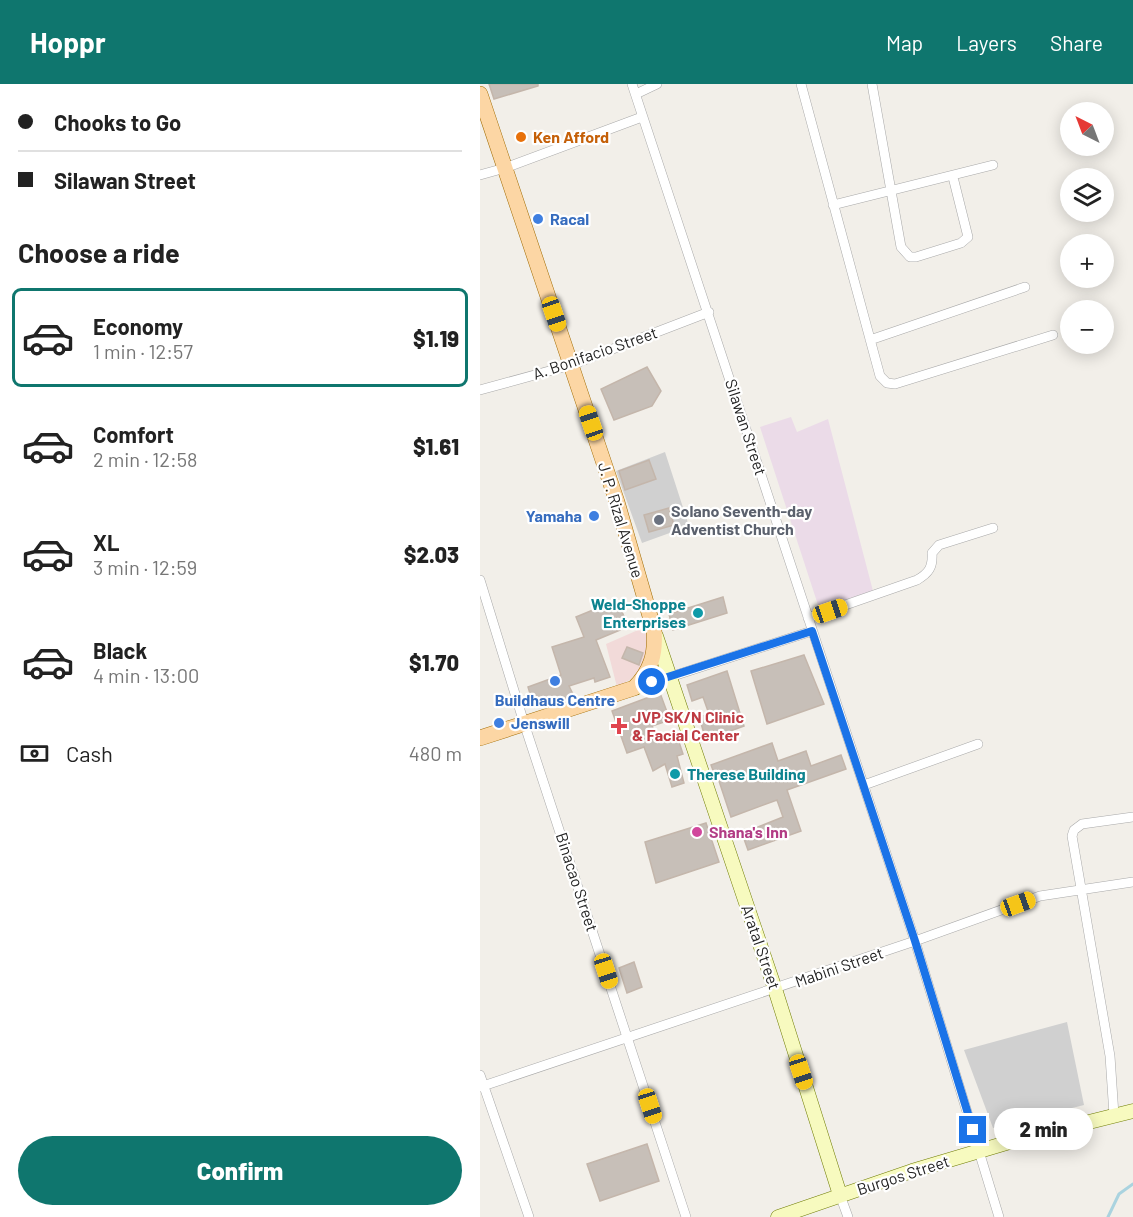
<!DOCTYPE html>
<meta charset="utf-8">
<style>
body{margin:0;font-family:Barlow,sans-serif;background:#f2f2f2;color:#222;height:100vh;display:flex;flex-direction:column;font-size:22px;white-space:nowrap}
*{box-sizing:border-box;margin:0}
p{font-size:20px;color:#767676}
.icon{flex:none;width:33px;height:33px;fill:none;stroke:currentColor;stroke-width:2;stroke-linecap:round;stroke-linejoin:round}
.map{position:relative;flex:1;overflow:hidden}
.details{display:flex;flex-direction:column;background:#fff;width:480px}
.details>*{flex:none}
.guide{display:grid;align-content:center;height:132px;padding:0 18px;background:#fff}
.needle{width:39px;rotate:318deg}
.controls{position:absolute;left:580px;top:18px;display:grid;gap:12px}
.controls a{display:grid;place-items:center;width:54px;height:54px;border-radius:50%;background:#fff;box-shadow:0 3px 15px #0003;font-size:30px}
.end{position:absolute;width:27px;height:27px;margin:-14px;border:8px solid #1a73e8;background:#fff;box-shadow:0 0 0 3px #fff}
.from{border-radius:50%}
.bubble{position:absolute;height:42px;border-radius:21px;background:#fff;box-shadow:0 3px 15px #0003;font-size:20px;font-weight:800;line-height:42px;text-align:center}
.car{position:absolute;width:18px;height:36px;margin:-18px -9px;border-radius:8px;box-shadow:0 0 4px 2px #0007;background:linear-gradient(#f5c518 24%,#345 0 40%,#f5c518 0 76%,#345 0 86%,#f5c518 0)}
.guide b{display:flex;align-items:center;gap:21px;height:57px;font-size:22px}
.guide b+b{border-top:2px solid #e0e0e0}
.guide i{width:15px;height:15px;background:#222}
ul{padding:0;list-style:none}
li{display:flex;align-items:center;gap:18px;height:99px;margin:0 12px 9px;padding:0 6px;border:3px solid transparent;border-radius:9px}
li div{flex:1}
li b{display:block;font-size:22px}
li em{font-style:normal;font-weight:800}
li.active{border-color:#0f766e}
li>.icon{width:54px;height:54px;stroke-width:1.5}
h2{padding:0 18px;font-size:27px;line-height:72px}
.pay{display:flex;align-items:center;gap:15px;height:66px;padding:0 18px;font-size:22px}
.pay p{margin-inline-start:auto}
.button{display:flex;gap:12px;margin-top:auto;padding:12px 18px}
.button a{flex:1;height:69px;border-radius:36px;background:#0f766e;color:#fff;font-size:24px;font-weight:800;line-height:69px;text-align:center}
header{display:flex;align-items:center;gap:36px;box-sizing:border-box;height:84px;padding:0 30px;background:#0f766e;color:#fff}
header strong{font-size:28px}
nav{display:flex;gap:33px;margin-inline-start:auto;font-size:21px}
main{display:flex;flex:1;min-height:0}
.map>svg:first-child{display:block}
</style>
<header>
<strong>Hoppr</strong>
<nav><a>Map</a><a>Layers</a><a>Share</a></nav>
</header>
<main>
<section class="details">
<div class="guide">
<b><i class="from"></i>Chooks to Go</b>
<b><i></i>Silawan Street</b>
</div>
<h2>Choose a ride</h2>
<ul>
<li class="active"><svg class="icon" aria-label="car" viewBox="0 0 24 24"><path d="M5 17H2v-5l4-1 3-4h7l3 4 3 1v5h-3M9 17h6M6 11h13"/><circle cx="7" cy="17" r="2"/><circle cx="17" cy="17" r="2"/></svg><div><b>Economy</b><p>1 min · 12:57</p></div><em>$1.19</em></li>
<li><svg class="icon" aria-label="car" viewBox="0 0 24 24"><path d="M5 17H2v-5l4-1 3-4h7l3 4 3 1v5h-3M9 17h6M6 11h13"/><circle cx="7" cy="17" r="2"/><circle cx="17" cy="17" r="2"/></svg><div><b>Comfort</b><p>2 min · 12:58</p></div><em>$1.61</em></li>
<li><svg class="icon" aria-label="car" viewBox="0 0 24 24"><path d="M5 17H2v-5l4-1 3-4h7l3 4 3 1v5h-3M9 17h6M6 11h13"/><circle cx="7" cy="17" r="2"/><circle cx="17" cy="17" r="2"/></svg><div><b>XL</b><p>3 min · 12:59</p></div><em>$2.03</em></li>
<li><svg class="icon" aria-label="car" viewBox="0 0 24 24"><path d="M5 17H2v-5l4-1 3-4h7l3 4 3 1v5h-3M9 17h6M6 11h13"/><circle cx="7" cy="17" r="2"/><circle cx="17" cy="17" r="2"/></svg><div><b>Black</b><p>4 min · 13:00</p></div><em>$1.70</em></li>
</ul>
<div class="pay"><svg class="icon" aria-label="cash" viewBox="0 0 24 24"><path d="M3 7h18v10H3z"/><circle cx="12" cy="12" r="2"/></svg>Cash<p>480 m</p></div>
<div class="button"><a>Confirm</a></div>
</section>
<div class="map">
<svg width="653" height="1133" viewBox="0 0 653 1133">
<rect width="100%" height="100%" fill="#f2efe9"/>
<!-- commercial -->
<path fill="#f2dad9" d="M165,543L168,563L165,578L151,595L137,603L126,560Z"/>
<!-- industrial -->
<path fill="#ebdbe8" d="M311,333L317,348L348,335L393,507L339,524L280,343Z"/>
<!-- religious -->
<path fill="#d0d0d0" d="M185,368L209,442L162,459L136,387Z
M587,938L604,1021L513,1044L484,966Z"/>
<g fill="none" stroke-linecap="round" stroke-linejoin="round">
<!-- stream -->
<path stroke="#aad3df" stroke-width="3" d="M628,1133L639,1110L653,1100"/>
</g>
<!-- building -->
<path fill="#c7bfb8" stroke="#c4b6ab" stroke-width="1.5" d="M9,0H58V2L14,15Z
M167,283L181,307L172,322L134,336L121,305Z
M169,376L176,395L145,406L139,387Z
M189,424L194,441L169,448L164,431Z
M243,513L247,529L193,546L189,530Z
M130,519L133,526L140,523L145,535L137,539L140,546L116,556L130,593L115,598L114,594L89,602L94,612L78,617L77,615L54,623L48,603L81,591L72,563L104,553L96,533Z
M147,563L163,569L159,581L142,574Z
M324,571L344,620L287,640L271,587Z
M247,587L264,642L226,656L219,633L229,630L223,613L212,617L207,601Z
M180,609L190,636L172,642L179,659L197,652L203,670L197,672L204,699L192,703L185,680L173,687L164,663L147,669L132,627Z
M292,659L298,677L326,667L331,682L361,671L366,685L307,706L321,747L268,766L264,755L270,753L268,747L303,733L297,716L251,733L238,694H236L231,681Z
M226,739L239,778L176,799L165,758Z
M154,878L162,903L147,909L139,884Z
M167,1060L179,1097L120,1117L107,1080Z"/>
<g fill="none" stroke-linecap="round" stroke-linejoin="round">
<!-- street casing -->
<g stroke="#a9a9a9" stroke-width="10">
<path id="street" d="M152,0L435,857L519,1133
M321,0L400,292L407,299L415,300L573,251
M392,0L421,163L430,173H436L481,159L488,153L473,93
M156,10L177,0
M0,91L25,84L162,33
M353,121L513,81
M390,256L545,203
M0,306L91,281L229,228
M0,496L44,639L206,1133
M328,534L437,496C449,489 453,483 452,469L459,461L513,444
M190,593L332,547
M384,701L498,660
M0,991L49,1133
M0,1003L435,857L560,812L653,798
M634,1031L630,972L592,752L594,746L602,740L653,733
M360,1111L368,1133"/>
</g>
<!-- secondary casing -->
<g stroke="#707d05" stroke-width="15">
<path id="secondary" d="M176,552L295,905L360,1111
M154,604L190,593
M298,1133L432,1087L533,1057L653,1027"/>
</g>
<!-- primary casing -->
<g stroke="#a06b00" stroke-width="16">
<path id="primary" d="M0,10L137,418L174,546C176,570 171,587 154,604L0,654"/>
</g>
<!-- street -->
<use href="#street" stroke="#fff" stroke-width="9"/>
<!-- secondary -->
<use href="#secondary" stroke="#f7fabf" stroke-width="14"/>
<!-- primary -->
<use href="#primary" stroke="#fcd6a4" stroke-width="15"/>
</g>
<g fill="none" stroke-linecap="round" stroke-linejoin="round">
<!-- route -->
<path stroke="#1a73e8" stroke-width="8" d="M172,598L332,547L435,857L493,1046"/>
</g>
<!-- markers -->
<circle fill="#e8710a" stroke="#fff" stroke-width="2" cx="41" cy="53" r="6"/>
<g fill="#3f7fe0" stroke="#fff" stroke-width="2">
<circle cx="58" cy="135" r="6"/>
<circle cx="114" cy="432" r="6"/>
<circle cx="75" cy="597" r="6"/>
<circle cx="19" cy="639" r="6"/>
</g>
<circle fill="#6b7280" stroke="#fff" stroke-width="2" cx="179" cy="436" r="6"/>
<g fill="#0f9aa8" stroke="#fff" stroke-width="2">
<circle cx="218" cy="529" r="6"/>
<circle cx="195" cy="690" r="6"/>
</g>
<path fill="#e0444e" stroke="#fff" stroke-width="2" d="M136 633h6v6h6v6h-6v6h-6v-6h-6v-6h6z"/>
<circle fill="#d1479c" stroke="#fff" stroke-width="2" cx="217" cy="748" r="6"/>
<g text-anchor="middle" stroke-width="4.5" stroke-linejoin="round" paint-order="stroke">
<!-- food labels -->
<g font-size="16" font-weight="bold" fill="#c56008" stroke="#fff" text-anchor="start">
<text x="53" y="59">Ken Afford</text>
</g>
<!-- shop labels -->
<g font-size="16" font-weight="bold" fill="#366cbe" stroke="#fff" text-anchor="start">
<text x="70" y="141">Racal</text>
<text x="102" y="438" text-anchor="end">Yamaha</text>
<text x="75" y="622" text-anchor="middle">Buildhaus Centre</text>
<text x="31" y="645">Jenswill</text>
</g>
<!-- street labels -->
<g font-size="16" fill="#222" stroke="#fff">
<text transform="translate(115 269) rotate(-19)" y="6">A. Bonifacio Street</text>
<text transform="translate(266 343) rotate(72)" y="6">Silawan Street</text>
<text transform="translate(141 436) rotate(73)" y="6">J. P. Rizal Avenue</text>
<text transform="translate(97 798) rotate(72)" y="6">Binacao Street</text>
<text transform="translate(281 863) rotate(71)" y="6">Aratal Street</text>
<text transform="translate(359 883) rotate(-19)" y="6">Mabini Street</text>
<text transform="translate(423 1091) rotate(-18)" y="6">Burgos Street</text>
</g>
<!-- worship labels -->
<g font-size="16" font-weight="bold" fill="#5b616d" stroke="#fff" text-anchor="start">
<text x="191" y="433">Solano Seventh-day<tspan x="191" dy="18">Adventist Church</tspan></text>
</g>
<!-- culture labels -->
<g font-size="16" font-weight="bold" fill="#0d838f" stroke="#fff" text-anchor="end">
<text x="206" y="526">Weld-Shoppe<tspan x="206" dy="18">Enterprises</tspan></text>
<text x="207" y="696" text-anchor="start">Therese Building</text>
</g>
<!-- health labels -->
<g font-size="16" font-weight="bold" fill="#be3a42" stroke="#fff" text-anchor="start">
<text x="152" y="639">JVP SK/N Clinic<tspan x="152" dy="18">&amp; Facial Center</tspan></text>
</g>
<!-- hotel labels -->
<g font-size="16" font-weight="bold" fill="#b23c85" stroke="#fff" text-anchor="start">
<text x="229" y="754">Shana's Inn</text>
</g>
</g>
</svg>
<div class="controls">
<a><svg class="needle" viewBox="-14 -14 28 28"><path d="M0-13l5 13h-10z" fill="#e53935"/><path d="M0 13l5-13h-10z" fill="#767676"/></svg></a>
<a><svg class="icon" aria-label="layers" viewBox="0 0 24 24"><path d="M12 4l9 5-9 5-9-5zM3 14l9 5 9-5"/></svg></a>
<a>+</a>
<a>−</a>
</div>
<i class="end from" style="left:172px;top:598px"></i>
<i class="end" style="left:493px;top:1046px"></i>
<div class="bubble" style="left:514px;top:1024px;width:99px">2 min</div>
<i class="car" style="left:74px;top:230px;rotate:161deg"></i>
<i class="car" style="left:111px;top:339px;rotate:341deg"></i>
<i class="car" style="left:350px;top:527px;rotate:71deg"></i>
<i class="car" style="left:538px;top:820px;rotate:70deg"></i>
<i class="car" style="left:126px;top:887px;rotate:162deg"></i>
<i class="car" style="left:321px;top:988px;rotate:162deg"></i>
<i class="car" style="left:170px;top:1022px;rotate:162deg"></i>
</div>
</main>
